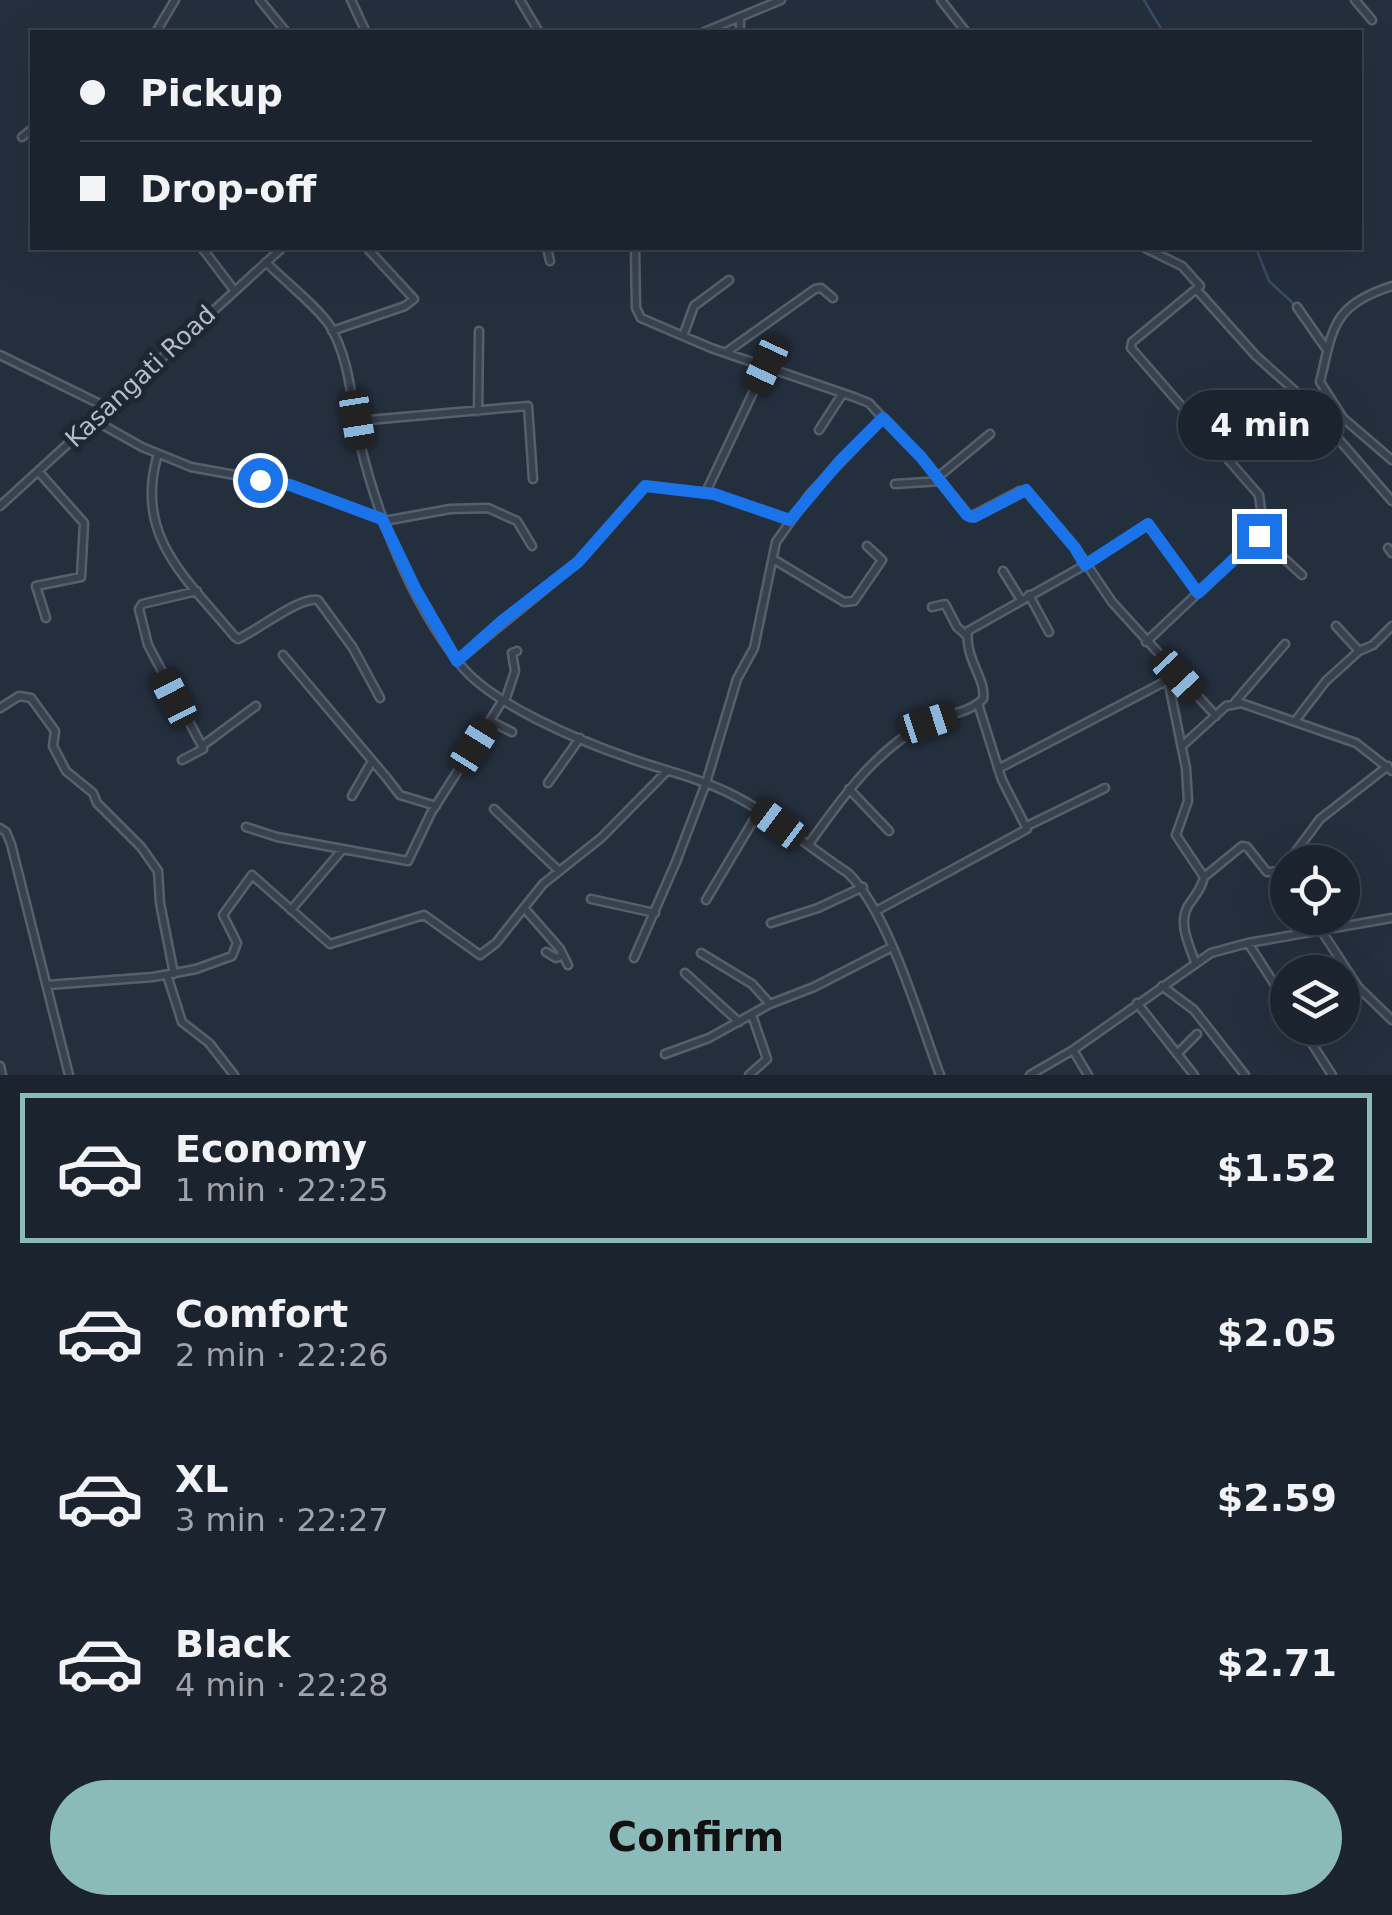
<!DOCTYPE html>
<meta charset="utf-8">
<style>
body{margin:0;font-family:"DejaVu Sans",sans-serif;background:#242b36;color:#f1f3f6;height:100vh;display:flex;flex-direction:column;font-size:38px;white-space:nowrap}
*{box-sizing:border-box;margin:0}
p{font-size:32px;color:#a0a4aa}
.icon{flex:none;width:55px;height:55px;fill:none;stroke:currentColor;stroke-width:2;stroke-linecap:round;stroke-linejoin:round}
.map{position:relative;height:1075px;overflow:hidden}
.drawer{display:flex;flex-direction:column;background:#1b232e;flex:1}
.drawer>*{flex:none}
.banner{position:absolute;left:30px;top:30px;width:1332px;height:220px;border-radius:0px;box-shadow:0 10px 40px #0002,0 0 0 2px #39404a;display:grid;align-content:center;height:220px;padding:0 50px;background:#1b232e}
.tools{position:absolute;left:1270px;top:845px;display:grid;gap:20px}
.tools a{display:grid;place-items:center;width:90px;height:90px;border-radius:50%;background:#1b232e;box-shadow:0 10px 40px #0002,0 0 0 2px #39404a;font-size:50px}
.end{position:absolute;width:45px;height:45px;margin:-22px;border:12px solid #1a73e8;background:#fff;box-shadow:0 0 0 5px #fff}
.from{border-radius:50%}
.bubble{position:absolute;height:70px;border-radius:35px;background:#1b232e;box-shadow:0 10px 40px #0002,0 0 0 2px #39404a;font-size:32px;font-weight:800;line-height:70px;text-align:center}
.car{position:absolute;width:30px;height:60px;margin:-30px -15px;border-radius:12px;box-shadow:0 0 8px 2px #0007;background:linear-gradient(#222 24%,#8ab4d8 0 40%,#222 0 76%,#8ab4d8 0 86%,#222 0)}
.banner b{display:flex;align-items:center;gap:35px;height:95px;font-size:38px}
.banner b+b{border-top:2px solid #39404a}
.banner i{width:25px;height:25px;background:#f1f3f6}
ul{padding:18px 0 0;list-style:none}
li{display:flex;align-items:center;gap:30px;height:150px;margin:0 20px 15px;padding:0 30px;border:5px solid transparent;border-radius:0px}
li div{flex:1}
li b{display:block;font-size:38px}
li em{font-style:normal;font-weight:800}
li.active{border-color:#8bbbb9}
li>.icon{width:90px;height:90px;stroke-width:1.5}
.primary-button{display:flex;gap:20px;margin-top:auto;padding:20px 50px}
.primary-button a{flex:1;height:115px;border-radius:60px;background:#8bbbb9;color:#111;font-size:40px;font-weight:800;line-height:115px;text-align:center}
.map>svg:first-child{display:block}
</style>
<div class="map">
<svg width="1392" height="1075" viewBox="0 0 1392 1075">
<rect width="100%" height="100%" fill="#242f3e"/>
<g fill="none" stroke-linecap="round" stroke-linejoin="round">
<!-- stream -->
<path stroke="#394c67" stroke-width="2.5" d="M1144,0L1163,32
M1256,248L1269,281L1296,306"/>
<!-- minor casing -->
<g stroke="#565f6c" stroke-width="11">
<path id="minor" d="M260,0L286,32
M351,0L365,30
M520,0L539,32
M941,0L966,32
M1355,0L1372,20
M156,32L175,0
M704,32L781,0
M740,32V18
M22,137L32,129
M202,248L234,290
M547,248L550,261
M1145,248L1182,266L1200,286L1132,342L1131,348L1259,495L1261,510L1248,527L1254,538
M266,262C283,280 318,307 330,326C351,362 351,403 360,443C378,518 411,601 459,663C490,704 580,741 629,758C662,770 697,777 729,793C772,814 808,847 848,873C889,913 919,1019 940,1075
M1392,286C1332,305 1333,328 1320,382L1343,418L1392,460
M1197,290L1256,356L1303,398L1392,501
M1297,307L1327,350
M332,331L405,306L414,299L367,248
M683,336L694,306L729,280
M728,351L815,289L821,288L833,298
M0,355L108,408
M478,411L479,331
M883,418L921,457L970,517L1020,491L1028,492L1075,547L1112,602L1216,716
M94,420L142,447L191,467L290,485L381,519
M357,421L528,406L533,479
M819,430L843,393
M158,454C133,536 187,579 235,637L238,639C258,630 300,596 318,600L353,648L380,698
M38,471L84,523L81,577L36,586L46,618
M938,477L990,434
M895,484L941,481
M706,492L766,365
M0,506L282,248
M384,521L450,509L488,508L517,521L532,546
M1388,548L1392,553
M773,559L844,602L854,601L882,560L867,546
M1003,571L1021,600
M1029,595L1049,632
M932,607L945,604L957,627L966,635
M1146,642L1257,537H1261L1302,575
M1359,651L1373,645L1392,626
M283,655L386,777L400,795L436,806
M457,661L578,562L645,486L714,494L790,520
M1168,680L1186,768L1188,801L1176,835L1204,877C1201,890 1195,895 1188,906C1178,924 1189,944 1195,962
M505,701L515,671L512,653L517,651
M1235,702L1285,644
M0,708L19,696L31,698L55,731L53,746L66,771L93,793L97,803L141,847L158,871L160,903L174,974
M490,721L512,732
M1295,721L1326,681L1359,651L1336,626
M202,746L256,706
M1182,746L1226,706L1241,703L1356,743L1392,771
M182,760L203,749L202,746L148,645L139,609L142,604L197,591
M998,769L1170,679
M548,783L580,738
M849,789L889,831
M352,796L372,761
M494,809L559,871
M1027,826L1105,788
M246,827L277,837L408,861L431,813L503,700
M0,828L6,832L11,844L69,1075
M809,844C841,799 876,749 927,723C945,714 968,714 983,699C987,680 964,658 968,631L1085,565L1148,524L1198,593
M1288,862L1320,819L1388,766
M1204,877L1242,846L1247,847L1267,872L1281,871L1288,863
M591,899L655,913
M706,900L759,811
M524,908L560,949L568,965
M291,910L342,850
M876,911L1027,829L1002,780L978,704
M771,923L818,908L863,887
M1321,930L1358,987L1392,1020
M1248,943L1288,1005
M546,952L556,958L563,955
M701,953L752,984L770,1004
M634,958L676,862L706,783L737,679L754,648L776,542L810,494L883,418L869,403L854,397L711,348L641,318L636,308L635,248
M685,973L739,1022
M167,975L182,1022L209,1043L234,1075
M47,985L153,977L196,969L232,956L237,943L223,915L252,875L330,944L424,915L480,955L496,943L543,884L601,838L667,771
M1162,986L1194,1010L1245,1075
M1137,1003L1194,1075
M1302,1028L1332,1075
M1073,1050L1088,1075
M665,1054L709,1038L770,1004L814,987L892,947
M1177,1054L1197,1034
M0,1066L2,1075
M749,1075L767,1059L752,1015
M1030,1075L1073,1050L1211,953L1248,943L1392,918"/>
</g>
<!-- minor -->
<use href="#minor" stroke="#38414e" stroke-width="6"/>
</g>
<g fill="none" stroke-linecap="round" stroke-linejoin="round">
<!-- route -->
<path stroke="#1a73e8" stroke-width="12" d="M260,480L290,485L382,519L416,590L457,661L502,621L578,562L645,486L714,494L790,520L839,462L883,418L921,457L967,515L974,517L1026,490L1075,548L1085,565L1148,524L1198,593L1259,536"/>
</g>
<g text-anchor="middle" stroke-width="10" stroke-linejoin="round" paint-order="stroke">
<!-- street labels -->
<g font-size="25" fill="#b4bcc9" stroke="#1d2633">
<text transform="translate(140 376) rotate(-43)" y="9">Kasangati Road</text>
</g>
</g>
</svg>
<div class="tools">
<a><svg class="icon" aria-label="locate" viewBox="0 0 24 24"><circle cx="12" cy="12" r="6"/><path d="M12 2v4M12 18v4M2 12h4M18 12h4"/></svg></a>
<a><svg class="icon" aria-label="layers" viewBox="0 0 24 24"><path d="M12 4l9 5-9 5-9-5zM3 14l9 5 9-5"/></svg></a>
</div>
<i class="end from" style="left:260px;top:480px"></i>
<i class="end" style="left:1259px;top:536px"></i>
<div class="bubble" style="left:1178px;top:390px;width:165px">4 min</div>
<i class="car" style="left:766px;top:365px;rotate:205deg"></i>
<i class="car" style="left:357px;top:420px;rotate:171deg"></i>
<i class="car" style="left:1178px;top:676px;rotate:137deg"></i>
<i class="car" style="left:174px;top:698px;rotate:333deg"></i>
<i class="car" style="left:928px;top:723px;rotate:72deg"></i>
<i class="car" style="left:474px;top:746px;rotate:32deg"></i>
<i class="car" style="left:778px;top:824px;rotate:307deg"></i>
<div class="banner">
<b><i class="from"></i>Pickup</b>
<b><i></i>Drop-off</b>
</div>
</div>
<section class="drawer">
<ul>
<li class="active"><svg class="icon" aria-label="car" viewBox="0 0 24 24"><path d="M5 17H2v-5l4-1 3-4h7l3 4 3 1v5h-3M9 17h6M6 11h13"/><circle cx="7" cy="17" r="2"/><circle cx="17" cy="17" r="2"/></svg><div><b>Economy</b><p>1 min · 22:25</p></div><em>$1.52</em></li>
<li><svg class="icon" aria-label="car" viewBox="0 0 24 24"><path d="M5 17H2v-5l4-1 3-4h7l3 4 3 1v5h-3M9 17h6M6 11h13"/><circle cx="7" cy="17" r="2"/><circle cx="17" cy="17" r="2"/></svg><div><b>Comfort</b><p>2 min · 22:26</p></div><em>$2.05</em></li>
<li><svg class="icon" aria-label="car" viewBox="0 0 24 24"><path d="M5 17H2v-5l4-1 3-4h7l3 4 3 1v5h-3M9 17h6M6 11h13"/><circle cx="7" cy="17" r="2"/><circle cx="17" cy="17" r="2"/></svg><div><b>XL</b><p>3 min · 22:27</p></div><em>$2.59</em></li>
<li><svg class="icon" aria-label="car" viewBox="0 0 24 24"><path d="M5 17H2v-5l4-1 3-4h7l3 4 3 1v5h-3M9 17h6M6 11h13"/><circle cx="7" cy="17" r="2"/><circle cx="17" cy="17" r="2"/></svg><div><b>Black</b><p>4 min · 22:28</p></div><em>$2.71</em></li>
</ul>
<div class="primary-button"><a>Confirm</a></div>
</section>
